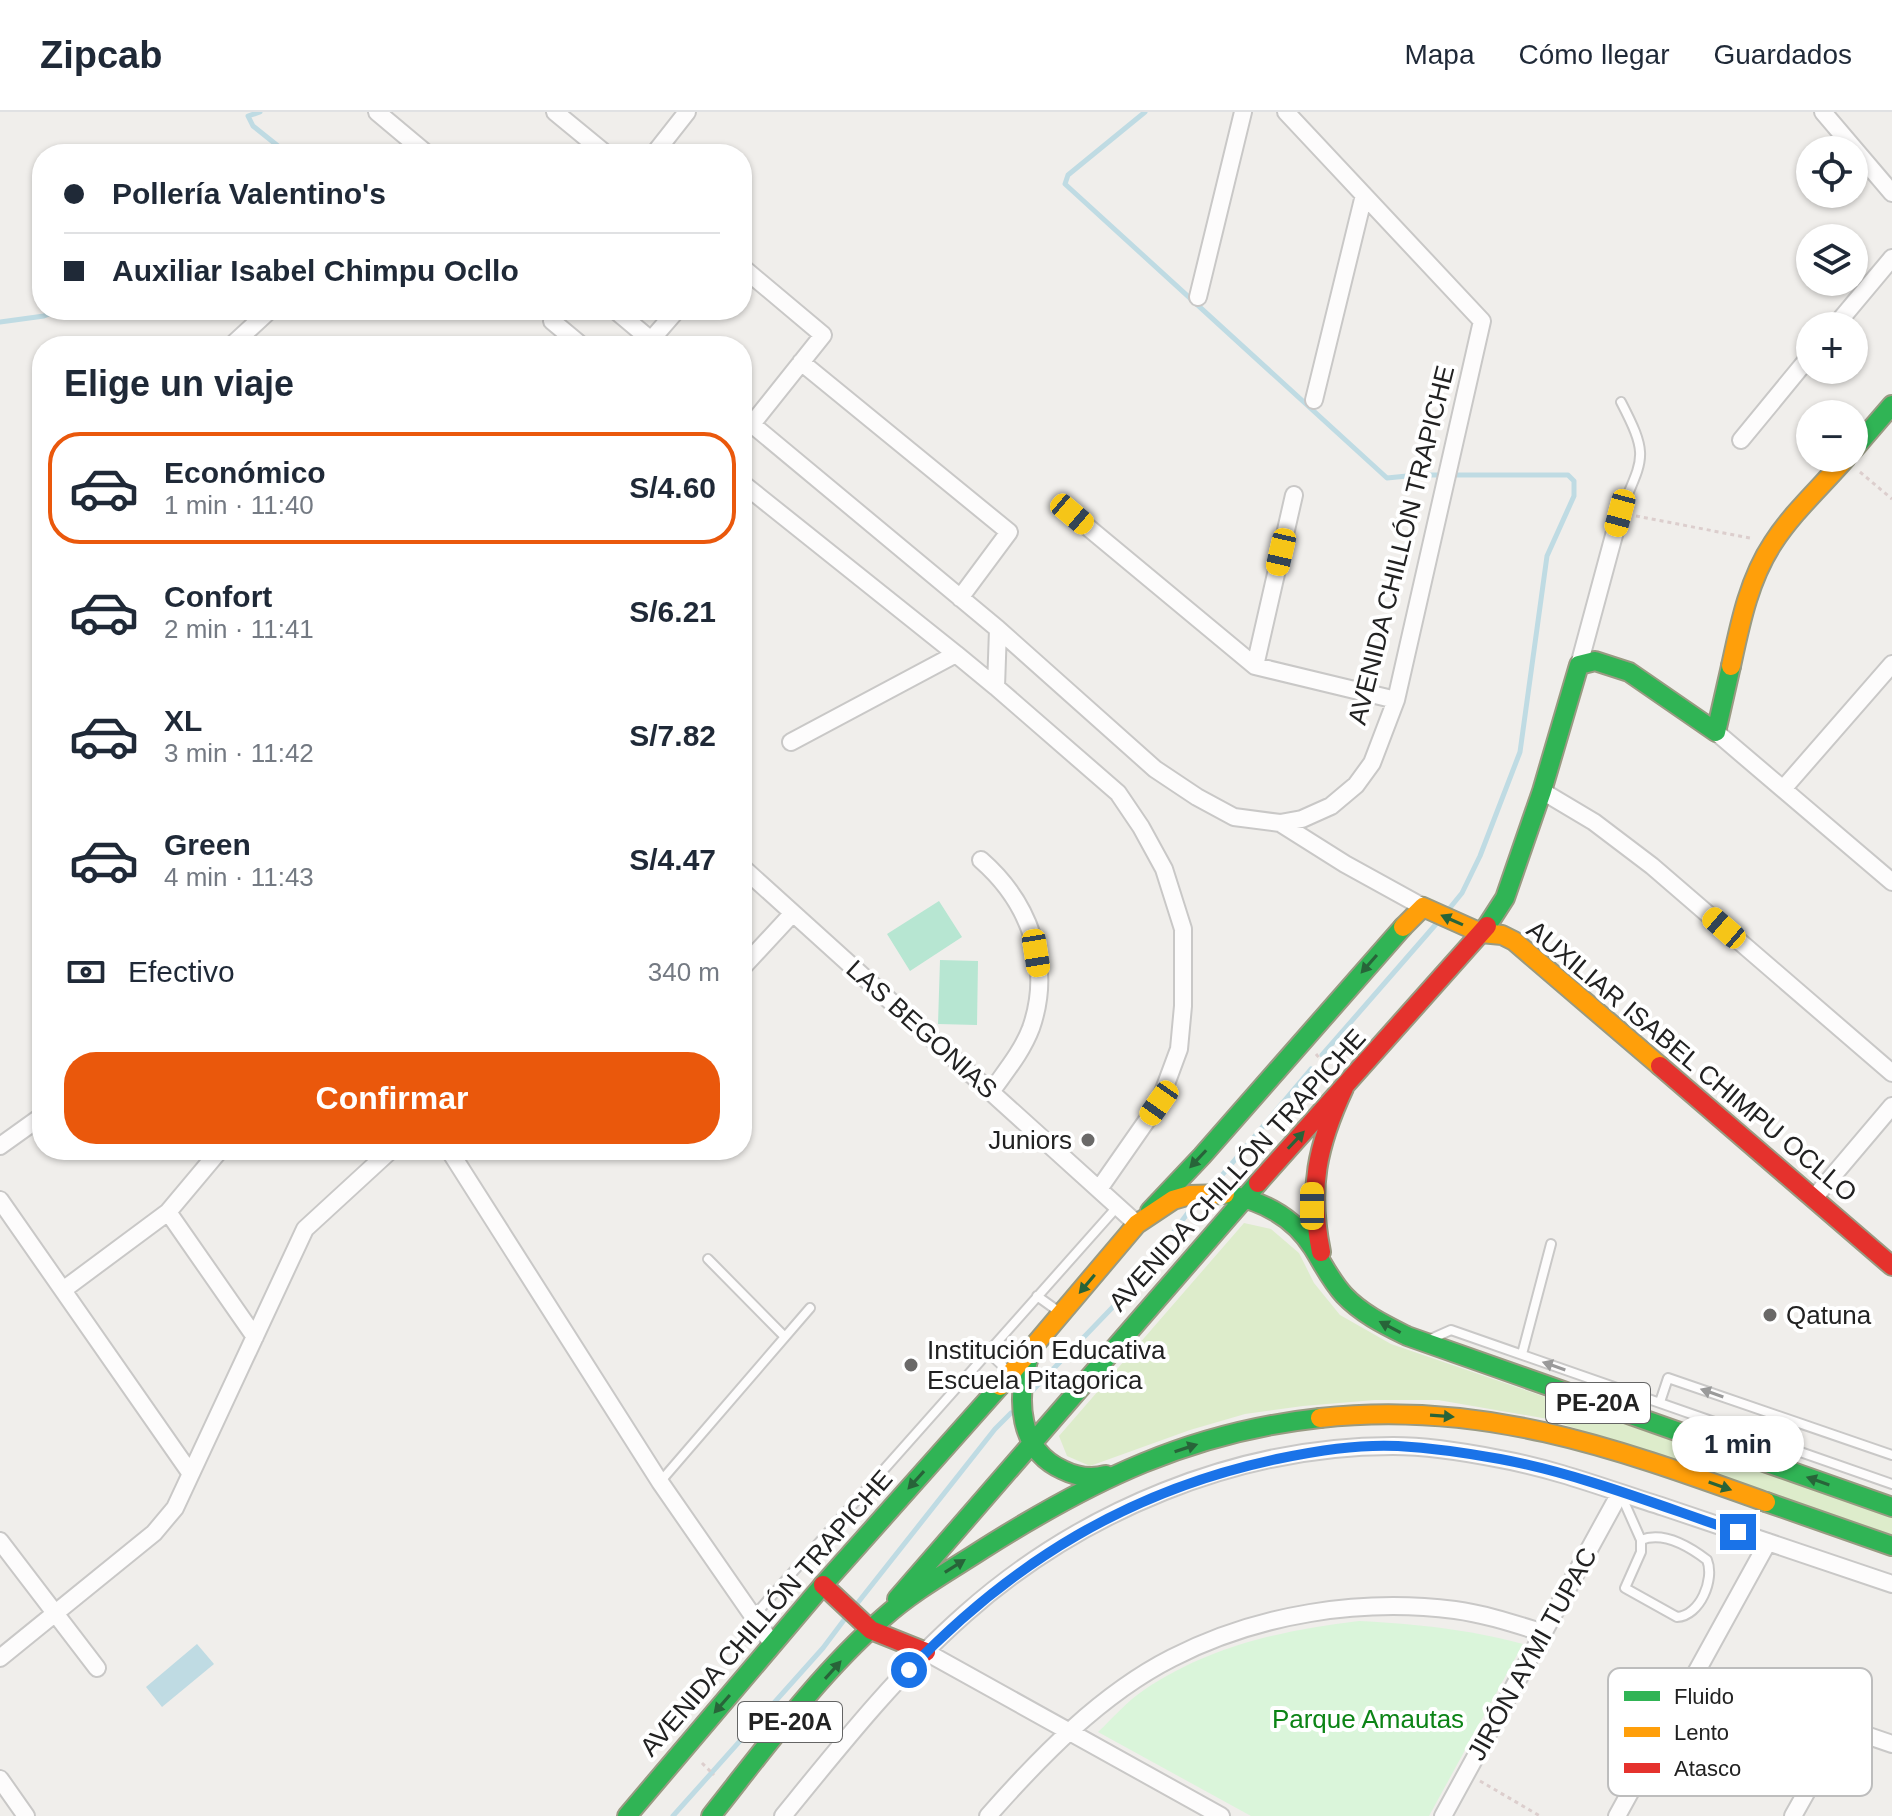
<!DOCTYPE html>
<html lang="es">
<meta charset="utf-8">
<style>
body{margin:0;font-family:Helvetica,sans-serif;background:#f2f2f3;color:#1f2937;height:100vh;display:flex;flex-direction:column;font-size:30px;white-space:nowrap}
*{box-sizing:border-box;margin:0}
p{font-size:26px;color:#747a83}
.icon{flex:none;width:44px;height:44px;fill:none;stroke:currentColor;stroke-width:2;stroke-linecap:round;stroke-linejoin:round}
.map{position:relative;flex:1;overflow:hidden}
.drawer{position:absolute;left:32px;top:224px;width:720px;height:824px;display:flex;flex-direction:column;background:#fff;border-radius:32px;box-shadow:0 2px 6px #0004}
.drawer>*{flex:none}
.guide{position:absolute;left:32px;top:32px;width:720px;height:176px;border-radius:32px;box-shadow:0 2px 6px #0004;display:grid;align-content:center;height:176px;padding:0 32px;background:#fff}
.tools{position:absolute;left:1796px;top:24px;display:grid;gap:16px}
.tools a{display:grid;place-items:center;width:72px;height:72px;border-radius:50%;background:#fff;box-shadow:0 2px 6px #0004;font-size:40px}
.end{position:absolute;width:36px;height:36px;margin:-18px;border:10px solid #1a73e8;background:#fff;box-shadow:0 0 0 4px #fff}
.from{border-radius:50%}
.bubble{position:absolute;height:56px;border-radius:28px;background:#fff;box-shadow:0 2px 6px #0004;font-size:26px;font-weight:600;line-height:56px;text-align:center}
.car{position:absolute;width:24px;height:48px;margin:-24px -12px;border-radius:10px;box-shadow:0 0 6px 2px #0007;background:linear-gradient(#f5c518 24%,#345 0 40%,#f5c518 0 76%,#345 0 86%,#f5c518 0)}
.guide b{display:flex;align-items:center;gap:28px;height:76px;font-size:30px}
.guide b+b{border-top:2px solid #e0e1e3}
.guide i{width:20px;height:20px;background:#1f2937}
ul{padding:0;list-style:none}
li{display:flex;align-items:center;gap:24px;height:112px;margin:0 16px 12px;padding:0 16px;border:4px solid transparent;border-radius:32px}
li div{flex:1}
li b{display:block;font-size:30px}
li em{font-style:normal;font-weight:600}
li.selected{border-color:#ea580c}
li>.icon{width:72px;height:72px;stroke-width:1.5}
h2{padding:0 32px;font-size:36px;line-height:96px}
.pay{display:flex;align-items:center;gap:20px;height:88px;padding:0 32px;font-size:30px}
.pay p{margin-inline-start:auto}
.button{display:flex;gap:16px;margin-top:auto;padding:16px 32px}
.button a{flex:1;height:92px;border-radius:32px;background:#ea580c;color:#fff;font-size:32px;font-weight:600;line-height:92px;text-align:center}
header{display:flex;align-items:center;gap:48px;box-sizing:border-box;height:112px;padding:0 40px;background:#fff;border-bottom:2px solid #e0e1e3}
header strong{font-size:38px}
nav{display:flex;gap:44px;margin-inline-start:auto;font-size:28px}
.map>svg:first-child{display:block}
</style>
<header>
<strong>Zipcab</strong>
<nav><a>Mapa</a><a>Cómo llegar</a><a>Guardados</a></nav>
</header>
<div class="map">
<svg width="1892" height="1704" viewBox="0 0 1892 1704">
<rect width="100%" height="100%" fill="#f0eeeb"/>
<!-- grass -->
<path fill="#ddeccb" d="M1244,1111L1271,1117L1299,1141L1314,1171L1340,1203L1391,1232L1892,1404V1424L1548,1307L1438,1288H1375L1303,1294L1245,1302L1190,1318L1090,1354L1067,1344L1059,1324Z"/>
<!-- park -->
<path fill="#daf5da" d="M1359,1509C1418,1512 1466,1517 1523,1532L1429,1704H1251L1098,1620C1113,1606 1127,1589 1144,1578C1212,1533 1280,1519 1359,1509Z"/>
<!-- pitch -->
<path fill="#b7e6d2" d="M939,789L962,825L910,859L887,822Z
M940,848L978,849L977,913L938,912Z"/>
<!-- water -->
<path fill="#bfdbe3" d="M197,1532L214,1552L162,1595L146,1575Z"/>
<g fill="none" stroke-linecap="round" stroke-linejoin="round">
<!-- stream -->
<path stroke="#bfdbe3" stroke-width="5" d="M260,0L248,4L253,14L288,42
M1145,0L1068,63L1065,72L1387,366L1417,363H1568L1574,369V384L1547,444L1520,640L1480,744L1462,781L1449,797
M0,210L44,204L59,198
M1322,943L1437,811
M1218,1068L1311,957
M1033,1278L1135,1172L1193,1094
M856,1493L995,1317L1011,1301
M673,1704L823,1536L847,1504"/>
<!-- lane casing -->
<g stroke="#c9c8c7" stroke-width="12">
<path id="lane" d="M1620,401C1643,345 1650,346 1621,290
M708,1147L785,1225
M1037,1184L1058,1199
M1433,1226L1451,1218L1892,1372
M988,1240L1007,1258
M1522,1242L1551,1132
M1660,1290L1668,1266L1892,1343
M660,1370L810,1196
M1621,1383L1641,1428V1440L1625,1476L1677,1505C1700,1504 1715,1467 1707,1448C1690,1435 1663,1419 1641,1428
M753,1505L1117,1095"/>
</g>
<!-- street casing -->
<g stroke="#c9c8c7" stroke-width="20">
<path id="street" d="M377,0L427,42
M555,0L606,42
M1823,0L1892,81
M654,42L687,0
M742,155L823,223L752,312
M1198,185L1243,0
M615,198L658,234
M552,209L582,234
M1835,214L1892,146
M651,228L677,198
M231,234L270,198
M801,250L1009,420L960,486
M1314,288L1364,83
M742,304L998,517L1155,657L1197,685L1234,705L1280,711L1302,707L1331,694L1356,673L1372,651L1396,588L1482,209L1286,0
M1741,328L1810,244
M742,371L956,542
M1072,402L1255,554L1396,588
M998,517L996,575L1118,681L1141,715L1164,757L1183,817V894L1179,937L1159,991L1099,1077
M1579,553L1620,401
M1255,554L1294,383
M1716,620L1892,770
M791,630L956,542L996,575
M1783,677L1892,552
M1542,679L1594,710L1652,754L1892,961
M1280,711L1345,752L1423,795
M981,748C1029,790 1053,853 1031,916C1022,940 1005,960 991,980
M742,755L1137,1112
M742,856L793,801
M0,1034L42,1004
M449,1038L660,1370L773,1533
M1814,1086L1892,994
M0,1088L191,1362
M168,1100L255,1225
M63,1178L168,1100L220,1038
M0,1429L97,1556
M926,1540L1221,1704
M0,1546L154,1421L175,1396L305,1117L391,1038
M1694,1564L1892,1632
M0,1667L26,1704
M783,1704C840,1634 897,1562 965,1502C1081,1399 1237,1334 1393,1334C1428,1334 1465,1340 1500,1347C1556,1357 1610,1378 1664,1395C1740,1421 1816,1447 1892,1472
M988,1704C1040,1645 1101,1582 1172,1546C1258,1502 1360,1486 1455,1498C1485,1502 1515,1512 1544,1521
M1443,1704L1620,1381
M1617,1704L1768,1430
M1793,1704L1843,1615"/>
</g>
<!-- fast casing -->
<g stroke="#999a82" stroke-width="22">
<path id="fast" d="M1854,337L1892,293
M1487,814L1505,786L1542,679L1579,553L1595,549L1629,560L1716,620L1731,554
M1225,1082C1260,1088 1293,1104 1313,1136C1323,1152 1331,1169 1344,1183C1362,1202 1385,1213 1407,1224L1892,1395
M1150,1099L1202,1044L1403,815
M1029,1245C1016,1287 1018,1338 1063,1358C1077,1365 1091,1367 1106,1363
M1766,1390L1892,1434
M897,1487L1258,1071
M627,1704L823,1473L1000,1274
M711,1704C765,1636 818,1563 883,1506C913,1479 949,1459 983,1437C1092,1368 1190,1320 1320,1306"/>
</g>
<!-- slow casing -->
<g stroke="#999a82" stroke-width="22">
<path id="slow" d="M1731,554C1740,512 1749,467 1773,431C1793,400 1822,374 1846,346
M1403,815L1423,795L1481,821L1502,823L1514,829L1660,954
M1000,1274L1137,1112L1173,1088L1190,1083L1225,1082
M1320,1306C1484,1288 1615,1336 1766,1390"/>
</g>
<!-- jam casing -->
<g stroke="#999a82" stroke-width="22">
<path id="jam" d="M1660,954L1892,1154
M1258,1071L1487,814
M1321,1140C1308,1076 1317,1034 1344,976
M823,1473L871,1518L926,1540"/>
</g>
<!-- path -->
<path stroke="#dccecd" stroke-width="3" stroke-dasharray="4 4" stroke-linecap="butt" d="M1860,360L1892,387
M1636,404L1750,426
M1316,942L1329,958
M702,1651L714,1663
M1480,1669L1540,1704"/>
<!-- lane -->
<use href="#lane" stroke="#fdfcfc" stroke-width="8"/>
<!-- street -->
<use href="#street" stroke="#fdfcfc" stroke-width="16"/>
<!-- fast -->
<use href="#fast" stroke="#30b455" stroke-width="18"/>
<!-- slow -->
<use href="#slow" stroke="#ff9f0a" stroke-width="18"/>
<!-- jam -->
<use href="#jam" stroke="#e5322d" stroke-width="18"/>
</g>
<!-- one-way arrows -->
<defs><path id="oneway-solid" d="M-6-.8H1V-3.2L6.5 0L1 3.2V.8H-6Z" transform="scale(2)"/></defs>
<g fill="#286439">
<use href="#oneway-solid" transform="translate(1452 808) rotate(-156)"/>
<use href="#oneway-solid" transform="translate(1369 852) rotate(131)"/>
<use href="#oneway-solid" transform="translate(1296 1028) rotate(-47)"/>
<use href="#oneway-solid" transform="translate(1198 1047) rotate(133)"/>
<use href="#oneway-solid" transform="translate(1087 1172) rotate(130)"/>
<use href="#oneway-solid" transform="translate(1390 1215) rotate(-152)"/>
<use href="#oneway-solid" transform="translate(1442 1304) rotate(4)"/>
<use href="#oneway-solid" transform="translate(1186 1336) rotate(-18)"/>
<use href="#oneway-solid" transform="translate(916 1368) rotate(132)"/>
<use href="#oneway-solid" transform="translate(1818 1369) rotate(-161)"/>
<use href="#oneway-solid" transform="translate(1720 1374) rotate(19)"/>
<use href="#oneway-solid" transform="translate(955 1454) rotate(-32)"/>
<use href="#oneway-solid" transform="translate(833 1558) rotate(-48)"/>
<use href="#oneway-solid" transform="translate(722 1592) rotate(131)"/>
</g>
<g fill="#9a9a9a">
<use href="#oneway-solid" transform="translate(1554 1254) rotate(-161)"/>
<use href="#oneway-solid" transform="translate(1712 1281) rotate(-161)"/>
</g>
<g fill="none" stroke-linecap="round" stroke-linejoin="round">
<!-- route -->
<path stroke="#1a73e8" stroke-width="10" d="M909,1558C1012,1450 1130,1378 1277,1347C1316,1339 1357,1332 1398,1334C1432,1336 1467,1341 1500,1347C1581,1362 1660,1394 1738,1420"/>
</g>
<!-- markers -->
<g fill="#6a6968" stroke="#fff" stroke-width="3">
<circle cx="1088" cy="1028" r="8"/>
<circle cx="1770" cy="1203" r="8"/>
<circle cx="911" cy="1253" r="8"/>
</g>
<g text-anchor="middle" stroke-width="8" stroke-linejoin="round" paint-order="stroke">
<!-- shield labels -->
<g fill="#fff" stroke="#646464" stroke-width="2">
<rect x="1546" y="1271" width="104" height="40" rx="6"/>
<rect x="738" y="1590" width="104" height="40" rx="6"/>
</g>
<g font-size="24" font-weight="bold" fill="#222">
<text x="1598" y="1299">PE-20A</text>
<text x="790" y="1618">PE-20A</text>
</g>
<!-- street labels -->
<g font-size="26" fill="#222" stroke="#fff">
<text transform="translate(1401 433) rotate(-76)" y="9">AVENIDA CHILLÓN TRAPICHE</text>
<text transform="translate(922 917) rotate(42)" y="9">LAS BEGONIAS</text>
<text transform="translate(1692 949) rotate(40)" y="9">AUXILIAR ISABEL CHIMPU OCLLO</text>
<text transform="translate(1237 1058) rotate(-48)" y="9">AVENIDA CHILLÓN TRAPICHE</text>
<text transform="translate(766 1501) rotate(-49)" y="9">AVENIDA CHILLÓN TRAPICHE</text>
<text transform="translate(1532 1542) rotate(-61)" y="9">JIRÓN AYMI TUPAC</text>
</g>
<!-- poi labels -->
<g font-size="26" fill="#222" stroke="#fff" text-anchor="start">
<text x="1072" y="1037" text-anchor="end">Juniors</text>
<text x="1786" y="1212">Qatuna</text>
<text x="927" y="1247">Institución Educativa<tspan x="927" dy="30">Escuela Pitagorica</tspan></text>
</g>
<!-- park labels -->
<g font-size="26" fill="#0c8416" stroke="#fff">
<text x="1368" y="1616">Parque Amautas</text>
</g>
</g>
<!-- legend -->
<rect x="1608" y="1556" width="264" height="128" rx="12" fill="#fff" stroke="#bdbdbd" stroke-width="2"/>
<rect x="1624" y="1579" width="36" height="10" fill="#30b455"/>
<rect x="1624" y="1615" width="36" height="10" fill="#ff9f0a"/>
<rect x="1624" y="1651" width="36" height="10" fill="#e5322d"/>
<g font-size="22" fill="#222">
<text x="1674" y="1592">Fluido</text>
<text x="1674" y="1628">Lento</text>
<text x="1674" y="1664">Atasco</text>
</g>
</svg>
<div class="tools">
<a><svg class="icon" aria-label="locate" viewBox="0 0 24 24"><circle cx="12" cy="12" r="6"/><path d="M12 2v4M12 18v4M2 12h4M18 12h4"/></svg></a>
<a><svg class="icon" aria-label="layers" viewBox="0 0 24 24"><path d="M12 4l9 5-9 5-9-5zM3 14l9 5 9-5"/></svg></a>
<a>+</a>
<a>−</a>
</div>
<i class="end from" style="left:909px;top:1558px"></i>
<i class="end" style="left:1738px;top:1420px"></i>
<div class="bubble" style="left:1672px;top:1304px;width:132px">1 min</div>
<i class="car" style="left:1620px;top:401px;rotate:195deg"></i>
<i class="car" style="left:1072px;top:402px;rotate:130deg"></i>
<i class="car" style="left:1281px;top:440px;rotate:193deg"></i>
<i class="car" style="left:1724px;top:816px;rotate:311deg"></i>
<i class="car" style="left:1036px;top:841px;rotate:171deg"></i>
<i class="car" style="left:1159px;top:991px;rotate:215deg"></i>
<i class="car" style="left:1312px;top:1094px;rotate:0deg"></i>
<div class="guide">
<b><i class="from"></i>Pollería Valentino's</b>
<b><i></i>Auxiliar Isabel Chimpu Ocllo</b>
</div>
<section class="drawer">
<h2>Elige un viaje</h2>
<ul>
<li class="selected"><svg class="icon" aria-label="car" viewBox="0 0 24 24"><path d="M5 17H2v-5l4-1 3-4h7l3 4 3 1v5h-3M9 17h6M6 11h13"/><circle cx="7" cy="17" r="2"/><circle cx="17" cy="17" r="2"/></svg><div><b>Económico</b><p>1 min · 11:40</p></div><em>S/4.60</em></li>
<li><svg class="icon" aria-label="car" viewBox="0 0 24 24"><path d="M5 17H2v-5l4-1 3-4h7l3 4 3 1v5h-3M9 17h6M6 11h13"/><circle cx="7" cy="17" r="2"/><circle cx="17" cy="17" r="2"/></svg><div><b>Confort</b><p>2 min · 11:41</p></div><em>S/6.21</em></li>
<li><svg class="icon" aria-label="car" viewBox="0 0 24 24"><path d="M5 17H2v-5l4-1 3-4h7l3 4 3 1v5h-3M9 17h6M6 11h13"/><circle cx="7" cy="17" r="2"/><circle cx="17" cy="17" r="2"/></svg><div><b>XL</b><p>3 min · 11:42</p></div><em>S/7.82</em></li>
<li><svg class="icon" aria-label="car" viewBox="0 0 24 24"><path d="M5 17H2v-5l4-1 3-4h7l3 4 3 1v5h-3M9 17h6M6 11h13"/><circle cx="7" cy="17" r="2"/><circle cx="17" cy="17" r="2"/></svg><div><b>Green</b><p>4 min · 11:43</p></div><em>S/4.47</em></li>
</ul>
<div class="pay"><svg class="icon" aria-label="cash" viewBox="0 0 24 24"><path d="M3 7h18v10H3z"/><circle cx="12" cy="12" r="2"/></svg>Efectivo<p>340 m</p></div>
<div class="button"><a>Confirmar</a></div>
</section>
</div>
